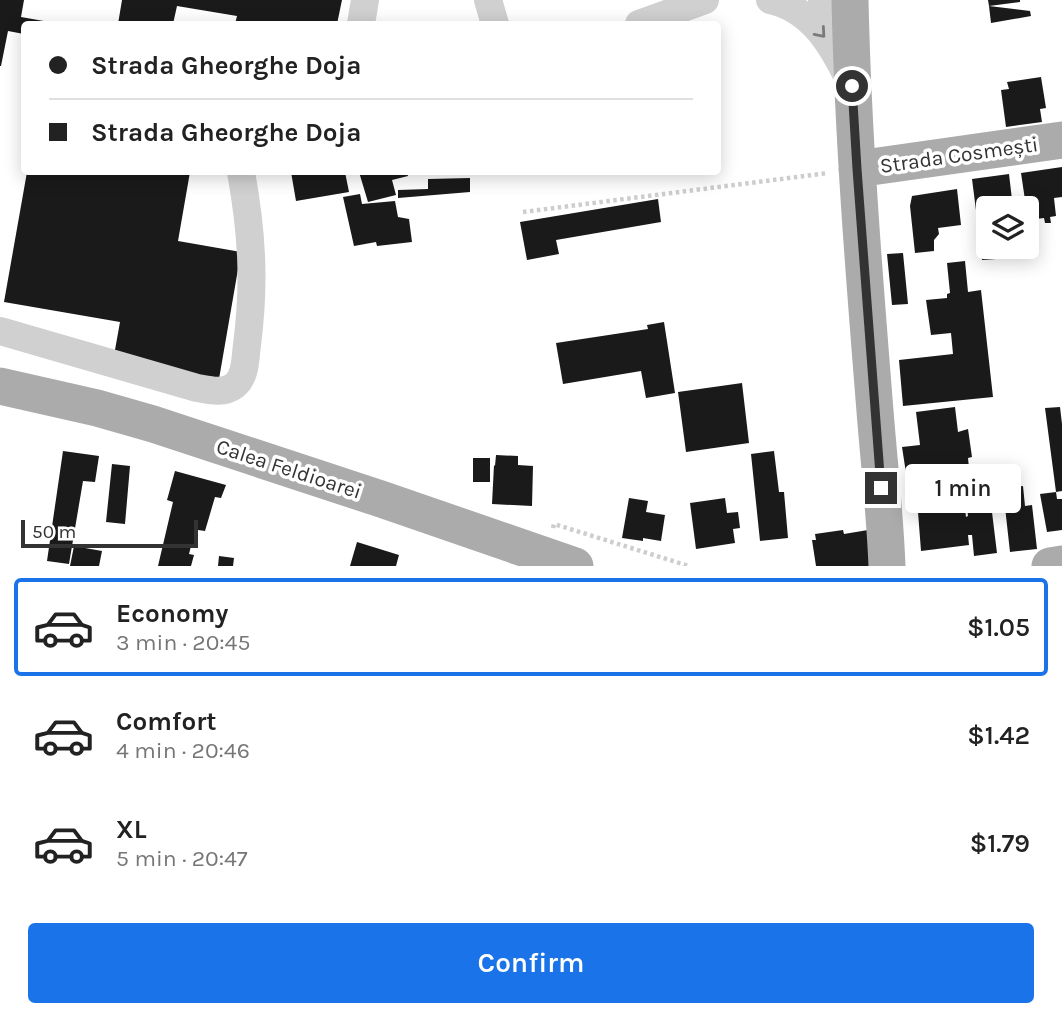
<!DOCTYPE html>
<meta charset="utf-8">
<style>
body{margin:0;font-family:Karla,sans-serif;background:#f6f6f6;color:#222;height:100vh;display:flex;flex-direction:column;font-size:26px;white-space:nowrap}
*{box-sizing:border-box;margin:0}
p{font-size:23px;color:#767676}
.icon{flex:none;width:38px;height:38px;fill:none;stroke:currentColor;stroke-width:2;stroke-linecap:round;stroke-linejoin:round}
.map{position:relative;height:566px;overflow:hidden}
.sheet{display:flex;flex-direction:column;background:#fff;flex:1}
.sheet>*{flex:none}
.hud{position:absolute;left:21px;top:21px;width:700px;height:154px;border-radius:7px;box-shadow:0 4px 18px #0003;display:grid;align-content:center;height:154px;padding:0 28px;background:#fff}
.buttons{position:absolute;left:976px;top:196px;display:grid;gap:14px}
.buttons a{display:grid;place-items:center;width:63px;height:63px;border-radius:7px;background:#fff;box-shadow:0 4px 18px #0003;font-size:35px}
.scale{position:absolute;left:21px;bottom:18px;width:177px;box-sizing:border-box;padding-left:7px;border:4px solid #333;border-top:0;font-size:19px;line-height:24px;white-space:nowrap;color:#333;-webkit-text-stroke:5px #fff;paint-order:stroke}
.end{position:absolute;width:32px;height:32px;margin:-16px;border:9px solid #333;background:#fff;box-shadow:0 0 0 4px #fff}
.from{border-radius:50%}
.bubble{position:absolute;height:49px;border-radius:7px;background:#fff;box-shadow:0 4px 18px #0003;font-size:23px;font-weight:600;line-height:49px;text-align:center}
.hud b{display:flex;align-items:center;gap:24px;height:66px;font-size:26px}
.hud b+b{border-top:2px solid #e0e0e0}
.hud i{width:18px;height:18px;background:#222}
ul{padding:12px 0 0;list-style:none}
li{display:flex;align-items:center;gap:21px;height:98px;margin:0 14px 10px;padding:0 14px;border:4px solid transparent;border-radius:7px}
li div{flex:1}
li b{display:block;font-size:26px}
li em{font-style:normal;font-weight:600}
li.on{border-color:#1a73e8}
li>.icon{width:63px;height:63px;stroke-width:1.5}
.action{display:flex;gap:14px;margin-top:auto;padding:14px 28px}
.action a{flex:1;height:80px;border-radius:7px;background:#1a73e8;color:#fff;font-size:28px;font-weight:600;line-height:80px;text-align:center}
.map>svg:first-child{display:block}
</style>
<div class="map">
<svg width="1062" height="566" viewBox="0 0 1062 566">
<rect width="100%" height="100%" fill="#fff"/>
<!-- building -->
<path fill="#1a1a1a" d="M0,0H24L21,17L55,23V24H24V34L8,31L1,66H0Z
M122,0H342L337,24H288L272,22L271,24H235L237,16L177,6L173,24H118Z
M988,0H1020V2L989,6Z
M989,6L1030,11L1031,16L991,23Z
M1041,77L1046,108L1040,109L1042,122L1006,127L1001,90L1009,89L1007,82Z
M1062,167V197L1054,198L1056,216L1050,217L1051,223H1045L1044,218L1028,220L1021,173Z
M27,172H190L178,241L241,252L219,379L113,361L120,322L4,302Z
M291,172H345L349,192L296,201Z
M359,172H407L408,176L392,180L396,195L368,202Z
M1009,174L1013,208H989V224L978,226L972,179Z
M470,178V192L398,198V190L428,189V179Z
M957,189L961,225L938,228L939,234L934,240V251L915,253L910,206L912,196Z
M360,194L362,204L395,201L398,217L409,219L412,242L377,246L376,242L354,246L343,197Z
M658,199L661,222L556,240L559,254L527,260L520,222Z
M989,229V247H995L996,259L982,260L979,230Z
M903,253L908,304L892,305L887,254Z
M965,261L968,292L981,290L993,397L903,406L899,360L953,354L951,333L931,335L926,300L947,298V294L950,293L947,263Z
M664,322L675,393L646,398L641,371L563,384L556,343L648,329L647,325Z
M742,383L749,443L686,452L678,392Z
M955,407L958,432L968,429L972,457L968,458L970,478L979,477L982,496H988L989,505L991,504L997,553L974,556L972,535H968L969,545L921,551L918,512L949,508L947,491L960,489L961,501H964L966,517L968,516L963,471L962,466L906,473L902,447L920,445L916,412Z
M1060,407L1062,424V491L1056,492L1057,499H1062V530L1047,532L1040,494L1056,492L1045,408Z
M63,451L99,456L95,482L83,481L69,564L47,561Z
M774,451L779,492H784L788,538L760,541L751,454Z
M496,455L518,456V465L533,466L532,506L492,504L494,465L495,466Z
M473,458H490V482H473Z
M112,464L130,466L125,524L106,522Z
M175,471L226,485L221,498L215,497L205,531L198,530L195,547L191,546L189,554L194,555L191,566H158L173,502L167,500Z
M1023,486L1025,506L1032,505L1037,549L1010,552L1003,489Z
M629,498L648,501L646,512L665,515L661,541L643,538V541L622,538Z
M725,498L727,513L738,512L740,528L733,529L735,543L696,549L690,503Z
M843,530L844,534L868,530L874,566H816L812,540H816L815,534Z
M357,542L399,555L396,566H350Z
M74,546L102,551L99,566H70Z
M219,556L234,558L233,566H218Z"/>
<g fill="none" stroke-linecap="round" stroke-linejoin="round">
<!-- path -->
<path stroke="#cdcdcd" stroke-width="4.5" stroke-dasharray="3.5 3.5" stroke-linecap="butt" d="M523,212L828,173
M553,528L554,524L689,566"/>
<!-- minor -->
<path stroke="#d0d0d0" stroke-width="28" d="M488,0L495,24
M770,0C812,9 833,46 850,82
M822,0L850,30
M361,24L365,0
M639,24L705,0
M0,331L197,388C209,390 223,394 234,386C246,377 245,359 247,345C255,283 252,233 241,172"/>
<!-- major -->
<path stroke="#ababab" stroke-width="37" d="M850,0C853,137 864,274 875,411C879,462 885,514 887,566
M857,169L1062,140
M0,386L97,408L153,424L381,499L575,566
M1050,566L1062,564"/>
</g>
<!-- one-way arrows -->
<defs><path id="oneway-chevron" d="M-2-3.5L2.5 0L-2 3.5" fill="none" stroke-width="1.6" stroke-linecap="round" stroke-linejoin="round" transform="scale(1.75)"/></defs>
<use stroke="#7a7a7a" href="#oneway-chevron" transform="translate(821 33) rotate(49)"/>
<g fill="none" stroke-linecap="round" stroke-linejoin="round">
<!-- route -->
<path stroke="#333" stroke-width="9" d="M852,86L857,169L881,488"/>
</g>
<g text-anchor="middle" stroke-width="7" stroke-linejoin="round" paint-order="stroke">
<!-- street labels -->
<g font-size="21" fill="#333" stroke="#fff">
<text transform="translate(959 155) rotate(-8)" y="7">Strada Cosmești</text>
<text transform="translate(289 469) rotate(18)" y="7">Calea Feldioarei</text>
</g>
</g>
</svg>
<div class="buttons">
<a><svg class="icon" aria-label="layers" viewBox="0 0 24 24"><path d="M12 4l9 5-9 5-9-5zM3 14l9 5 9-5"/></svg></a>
</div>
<div class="scale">50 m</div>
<i class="end from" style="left:852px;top:86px"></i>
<i class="end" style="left:881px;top:488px"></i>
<div class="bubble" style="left:905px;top:464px;width:116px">1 min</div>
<div class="hud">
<b><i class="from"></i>Strada Gheorghe Doja</b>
<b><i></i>Strada Gheorghe Doja</b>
</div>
</div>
<section class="sheet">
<ul>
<li class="on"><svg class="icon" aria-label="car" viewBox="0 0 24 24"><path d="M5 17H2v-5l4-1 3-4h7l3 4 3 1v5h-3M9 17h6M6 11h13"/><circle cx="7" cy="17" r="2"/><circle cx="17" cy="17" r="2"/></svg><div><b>Economy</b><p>3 min · 20:45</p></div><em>$1.05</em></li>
<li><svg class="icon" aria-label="car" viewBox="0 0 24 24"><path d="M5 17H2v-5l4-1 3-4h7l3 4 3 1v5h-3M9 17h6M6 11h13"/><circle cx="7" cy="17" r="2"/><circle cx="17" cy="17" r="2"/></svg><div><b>Comfort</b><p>4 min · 20:46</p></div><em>$1.42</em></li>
<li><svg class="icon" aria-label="car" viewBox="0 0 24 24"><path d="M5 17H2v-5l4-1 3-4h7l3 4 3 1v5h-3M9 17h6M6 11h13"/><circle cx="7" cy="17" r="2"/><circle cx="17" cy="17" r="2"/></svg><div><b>XL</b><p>5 min · 20:47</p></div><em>$1.79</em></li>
</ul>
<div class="action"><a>Confirm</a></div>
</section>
